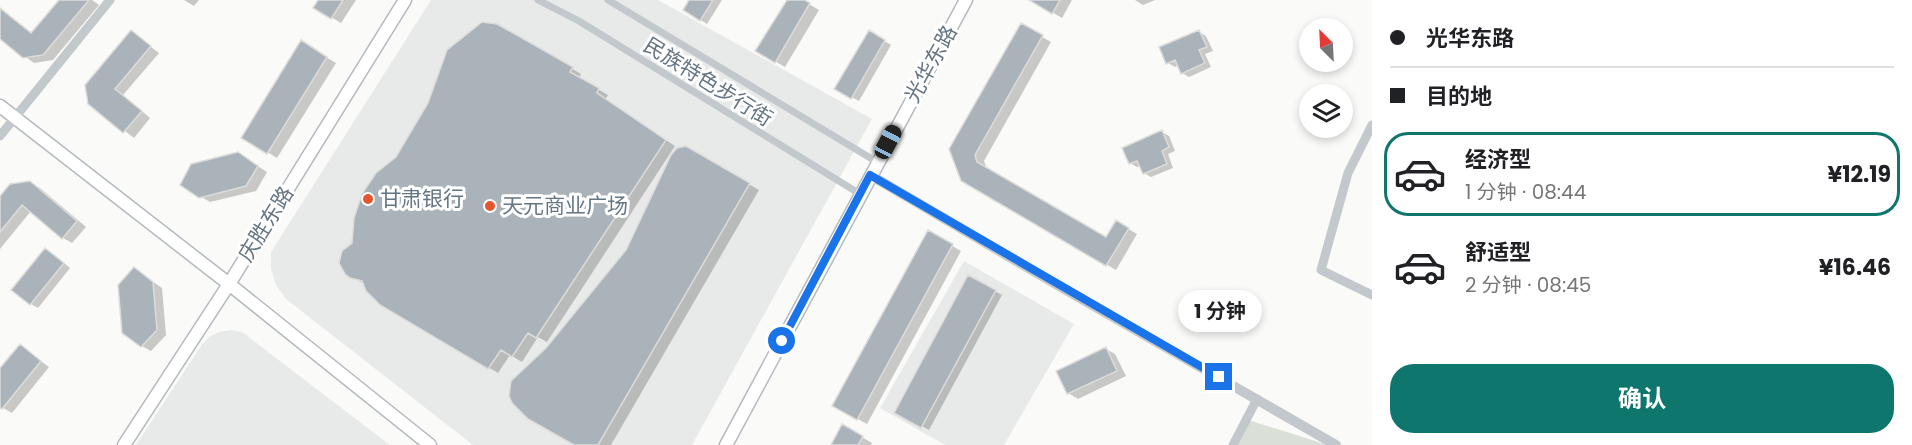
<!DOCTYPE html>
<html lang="zh">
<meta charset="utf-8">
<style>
body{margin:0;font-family:Poppins,"Noto Sans SC",sans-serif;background:#f6f6f6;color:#202124;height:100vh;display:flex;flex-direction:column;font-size:22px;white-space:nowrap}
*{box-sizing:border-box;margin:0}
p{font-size:20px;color:#757577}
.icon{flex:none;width:33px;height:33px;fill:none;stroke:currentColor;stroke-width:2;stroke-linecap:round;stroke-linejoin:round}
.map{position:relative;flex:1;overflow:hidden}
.panel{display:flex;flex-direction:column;background:#fff;width:540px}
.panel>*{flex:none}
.guide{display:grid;align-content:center;height:132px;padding:0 18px;background:#fff}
.needle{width:39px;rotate:336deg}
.fabs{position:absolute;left:1299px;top:18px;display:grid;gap:12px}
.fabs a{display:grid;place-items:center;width:54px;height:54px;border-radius:50%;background:#fff;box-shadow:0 3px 9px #0003;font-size:30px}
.end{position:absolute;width:27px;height:27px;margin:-14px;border:8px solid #1a73e8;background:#fff;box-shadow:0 0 0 3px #fff}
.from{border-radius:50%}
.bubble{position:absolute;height:42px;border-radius:21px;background:#fff;box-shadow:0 3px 9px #0003;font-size:20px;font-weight:700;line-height:42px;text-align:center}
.car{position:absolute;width:18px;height:36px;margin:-18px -9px;border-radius:8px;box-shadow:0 0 4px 2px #0007;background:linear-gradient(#222 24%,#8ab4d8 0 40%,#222 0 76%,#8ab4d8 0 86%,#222 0)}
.guide b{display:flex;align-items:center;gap:21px;height:57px;font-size:22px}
.guide b+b{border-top:2px solid #e0e0e0}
.guide i{width:15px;height:15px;background:#202124}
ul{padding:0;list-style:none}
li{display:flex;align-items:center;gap:18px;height:84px;margin:0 12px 9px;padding:0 6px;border:3px solid transparent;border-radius:24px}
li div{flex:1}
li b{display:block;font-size:22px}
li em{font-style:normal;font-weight:700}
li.selected{border-color:#0f766e}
li>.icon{width:54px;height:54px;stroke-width:1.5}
.primary-button{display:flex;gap:12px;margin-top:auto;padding:12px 18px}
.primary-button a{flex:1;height:69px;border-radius:24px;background:#0f766e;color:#fff;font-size:24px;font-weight:700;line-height:69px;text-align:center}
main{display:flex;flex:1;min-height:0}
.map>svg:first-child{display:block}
</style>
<main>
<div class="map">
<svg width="1372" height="445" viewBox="0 0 1372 445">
<rect width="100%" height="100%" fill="#fafaf8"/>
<!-- built -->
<path fill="#e8e9e9" d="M431,0H658L872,119L692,445H473L286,299L276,285L271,269V252Z
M964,261L1074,324L1004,445H945L880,408Z
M231,330L242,332L390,445H136L201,346L209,337L219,332Z"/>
<!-- green -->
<path fill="#dadfd7" d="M1245,419L1328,445H1232Z"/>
<!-- shadow -->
<path fill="#0003" d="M60,0H92L99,5L53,60L34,63L0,38V8L32,33Z
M184,0H199L194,6Z
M320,0H356L341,23L315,8Z
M691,0H722L707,24L685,10Z
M788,0H802L819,10L785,67L757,51Z
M1031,0H1072L1062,18Z
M1135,0H1155L1143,5Z
M497,25L581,74L579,78L608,95L605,100L675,146L547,342L538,337L522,362L510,355L498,373L381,304L365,284L350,277L353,244L397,158Z
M1021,25L1051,42L984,161L987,169L1107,239L1116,222L1137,234L1116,270L962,180Z
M131,32L159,53L123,95L150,118L134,138L89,103Z
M869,32L891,45L859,101L836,89Z
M1199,32L1206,36L1213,51L1205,54L1211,67L1189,77L1182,73L1179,65L1175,67L1168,63Z
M301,42L336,63L277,158L243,137Z
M1162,132L1169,136L1175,151L1168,154L1173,168L1151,177L1144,173L1141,166L1137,167L1130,163Z
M686,148L759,190L611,445H577L547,349L628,251Z
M248,160L267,172L256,191L210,202L200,196Z
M30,183L40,188L86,227L72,243L63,238L31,211L0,249V199Z
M928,232L961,251L867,424L834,406Z
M53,254L70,268L38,308L31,304Z
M135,269L162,288L166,335L151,351L142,346Z
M969,277L1002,295L929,430L896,412Z
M20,346L49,367L12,413L0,406V370Z
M1106,349L1115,354L1126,376L1078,399L1068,393Z
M843,426L872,443L871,445H832Z"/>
<!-- building -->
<path fill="#aab3b9" stroke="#dcdcda" stroke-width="1.5" d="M59,0H89L43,55L23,58L0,39V8L31,33Z
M318,0H343L331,19L313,8Z
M689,0H713L700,21L683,10Z
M787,0H805L810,3L775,63L755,51Z
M1029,0H1060L1052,14Z
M482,22L497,24L573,67L570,72L599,88L597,93L666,140L536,338L528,333L512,357L501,350L488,369L380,305L366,291L362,281L350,278L345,274L339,263L342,251L352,243L354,218L362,194L376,173L396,157L428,103L447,50Z
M1021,23L1043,35L975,155L977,162L1106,237L1116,220L1129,228L1106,266L961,181L949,149Z
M131,30L151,46L115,89L142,111L123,133L88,104L85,85Z
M869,30L885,40L851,99L834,89Z
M1199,30L1207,47L1199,50L1205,63L1181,74L1175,60L1166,64L1159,47Z
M301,40L327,57L267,154L241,138Z
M1162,130L1169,147L1162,151L1167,164L1143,174L1137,161L1129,164L1122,148Z
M686,146L750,183L598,445H574L528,419L512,403L509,396L511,381L546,348L626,250L671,155L677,148Z
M238,152L258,166L246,186L199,198L180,185L191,164Z
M30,181L77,221L62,239L22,205L0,232V196L10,184Z
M928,230L953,244L857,420L832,406Z
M45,248L64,263L30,305L11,290Z
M134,267L153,282L157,330L141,347L122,333L118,285Z
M968,275L996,290L921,428L894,413Z
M20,344L41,361L2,409L0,408V368Z
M1106,347L1117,371L1067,394L1056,371Z
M842,424L863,436L858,445H831Z"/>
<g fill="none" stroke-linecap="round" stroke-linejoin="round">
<!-- secondary casing -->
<g stroke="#b3babf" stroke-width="15">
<path id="secondary" d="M0,106L229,284L430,445
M124,445L229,284L405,0
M726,445L966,0"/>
</g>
<!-- pedestrian -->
<path stroke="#c3c8cc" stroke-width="7" d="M538,0L579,21L860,194
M608,0L877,162"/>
<!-- minor -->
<path stroke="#c3c8cc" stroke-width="9" d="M1372,125L1348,173L1321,270L1372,295
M0,136L110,0
M1233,445L1257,399"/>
<!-- tertiary -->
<path stroke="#c3c8cc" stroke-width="10" d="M870,175L1066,290L1336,445"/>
<!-- secondary -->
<use href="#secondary" stroke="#fff" stroke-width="12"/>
</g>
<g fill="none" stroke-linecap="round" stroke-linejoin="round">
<!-- route -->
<path stroke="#1a73e8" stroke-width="8" d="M782,341L870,175L1219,377"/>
</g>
<!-- markers -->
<g fill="#e4572e" stroke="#fff" stroke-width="2">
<circle cx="368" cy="199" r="6"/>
<circle cx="490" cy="206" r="6"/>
</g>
<g text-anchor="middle" stroke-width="6" stroke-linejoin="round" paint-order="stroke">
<!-- street labels -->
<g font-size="21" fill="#657683" stroke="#fff">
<text transform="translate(931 64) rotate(-61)" y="7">光华东路</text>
<text transform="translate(708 82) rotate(32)" y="7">民族特色步行街</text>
<text transform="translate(266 224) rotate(-58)" y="7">庆胜东路</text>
</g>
<!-- poi labels -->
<g font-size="21" fill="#657683" stroke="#fff" text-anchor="start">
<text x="380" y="206">甘肃银行</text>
<text x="502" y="213">天元商业广场</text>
</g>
</g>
</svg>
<div class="fabs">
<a><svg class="needle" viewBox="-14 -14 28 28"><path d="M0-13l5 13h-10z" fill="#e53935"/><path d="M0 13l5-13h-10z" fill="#757577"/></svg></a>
<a><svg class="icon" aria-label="layers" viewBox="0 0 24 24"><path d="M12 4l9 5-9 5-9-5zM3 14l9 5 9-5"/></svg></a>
</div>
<i class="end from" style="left:782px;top:341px"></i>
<i class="end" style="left:1219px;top:377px"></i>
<div class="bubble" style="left:1178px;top:290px;width:84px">1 分钟</div>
<i class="car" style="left:888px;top:142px;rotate:28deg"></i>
</div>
<section class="panel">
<div class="guide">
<b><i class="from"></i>光华东路</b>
<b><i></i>目的地</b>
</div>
<ul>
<li class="selected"><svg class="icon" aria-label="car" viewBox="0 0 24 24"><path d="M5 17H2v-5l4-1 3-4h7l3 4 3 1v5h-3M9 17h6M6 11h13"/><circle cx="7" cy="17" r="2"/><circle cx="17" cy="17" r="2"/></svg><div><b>经济型</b><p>1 分钟 · 08:44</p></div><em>¥12.19</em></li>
<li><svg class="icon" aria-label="car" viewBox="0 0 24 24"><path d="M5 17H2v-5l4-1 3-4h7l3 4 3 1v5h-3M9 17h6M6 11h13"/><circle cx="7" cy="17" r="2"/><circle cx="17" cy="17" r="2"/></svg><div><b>舒适型</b><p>2 分钟 · 08:45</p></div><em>¥16.46</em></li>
</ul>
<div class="primary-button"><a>确认</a></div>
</section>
</main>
